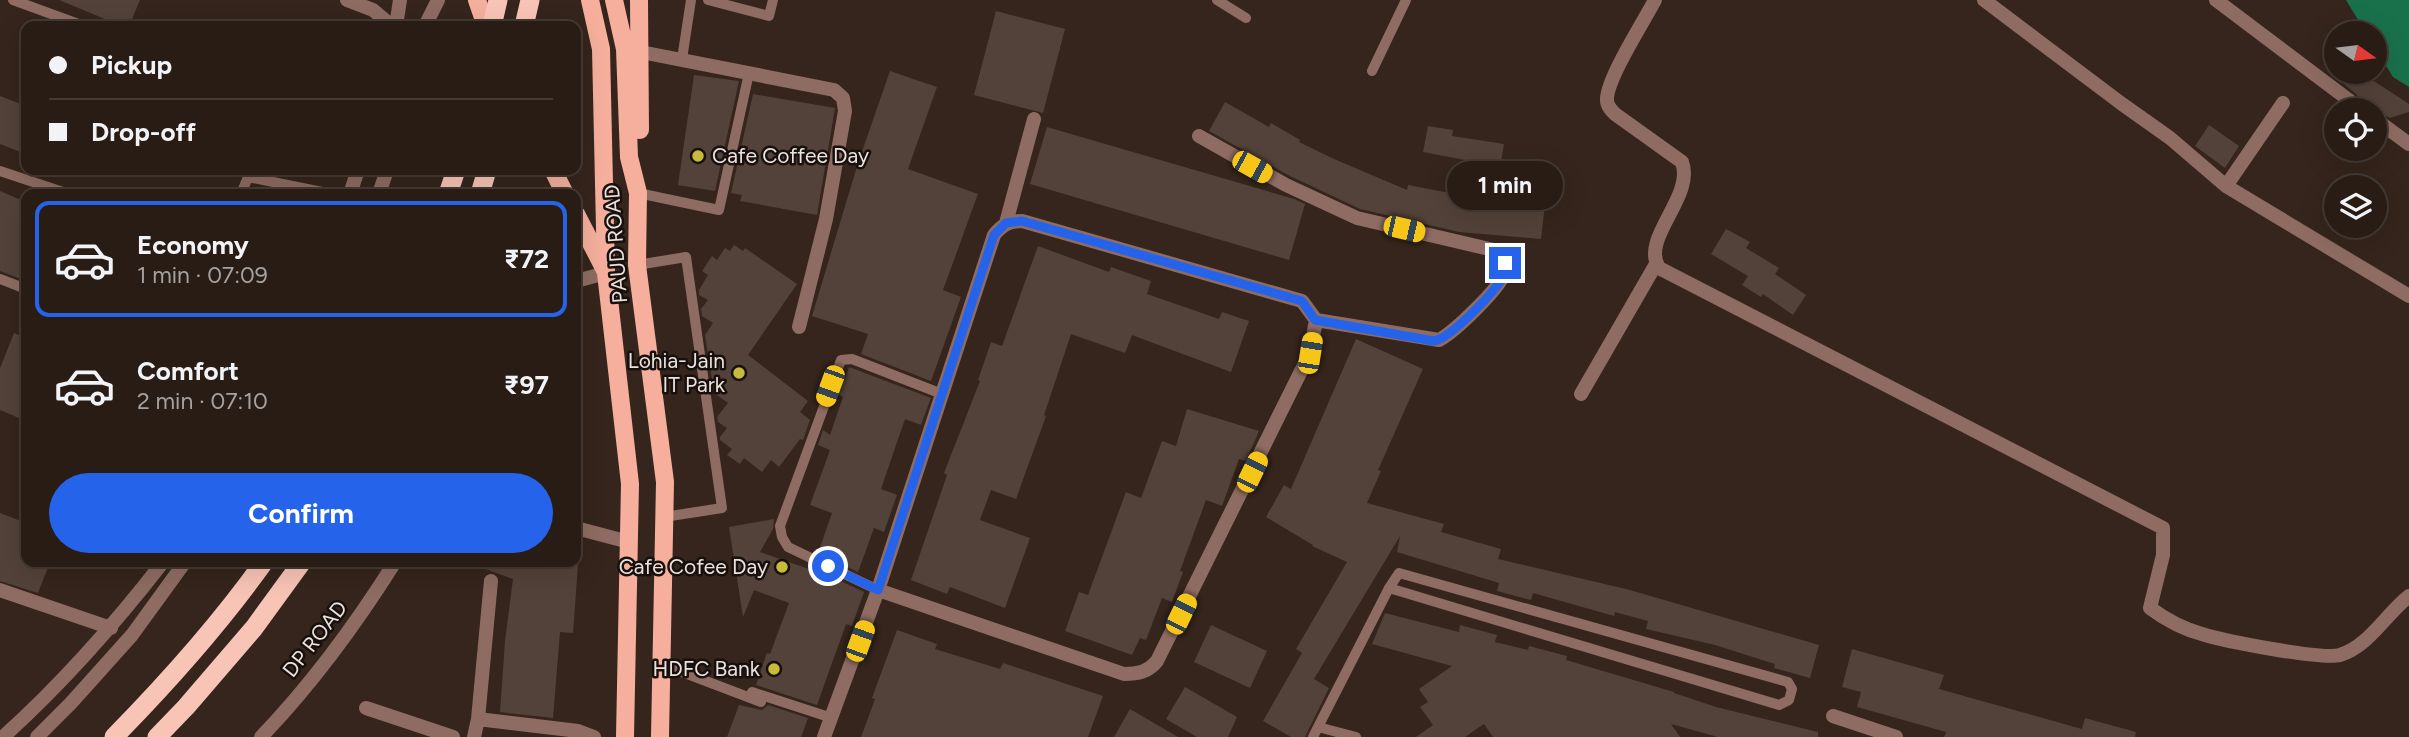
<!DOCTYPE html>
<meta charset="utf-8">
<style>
body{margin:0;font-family:Figtree,sans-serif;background:#30251e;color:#f1f3f6;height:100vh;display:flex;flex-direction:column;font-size:26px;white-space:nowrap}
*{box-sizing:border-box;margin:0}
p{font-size:23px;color:#a5a1a0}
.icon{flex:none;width:38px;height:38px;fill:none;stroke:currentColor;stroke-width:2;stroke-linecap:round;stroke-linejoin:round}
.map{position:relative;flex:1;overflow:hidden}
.sheet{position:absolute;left:21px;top:189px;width:560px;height:378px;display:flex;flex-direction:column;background:#281c15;border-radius:14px;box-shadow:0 7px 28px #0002,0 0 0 2px #443a34}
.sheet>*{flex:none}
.banner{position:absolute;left:21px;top:21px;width:560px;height:154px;border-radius:14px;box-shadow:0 7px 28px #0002,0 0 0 2px #443a34;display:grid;align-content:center;height:154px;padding:0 28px;background:#281c15}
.needle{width:46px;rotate:104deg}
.controls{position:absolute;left:2324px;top:21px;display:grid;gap:14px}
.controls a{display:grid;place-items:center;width:63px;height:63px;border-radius:50%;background:#281c15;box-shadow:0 7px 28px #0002,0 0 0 2px #443a34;font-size:35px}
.end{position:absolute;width:32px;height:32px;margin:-16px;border:9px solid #2563eb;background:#fff;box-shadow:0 0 0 4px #fff}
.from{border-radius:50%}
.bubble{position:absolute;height:49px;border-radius:24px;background:#281c15;box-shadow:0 7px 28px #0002,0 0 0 2px #443a34;font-size:23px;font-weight:700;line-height:49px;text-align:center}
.car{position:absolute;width:21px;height:42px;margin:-21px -10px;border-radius:9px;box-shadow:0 0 5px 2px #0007;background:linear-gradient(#f5c518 24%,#345 0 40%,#f5c518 0 76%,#345 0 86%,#f5c518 0)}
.banner b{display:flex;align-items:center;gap:24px;height:66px;font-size:26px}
.banner b+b{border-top:2px solid #443a34}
.banner i{width:18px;height:18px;background:#f1f3f6}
ul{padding:12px 0 0;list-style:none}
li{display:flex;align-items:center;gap:21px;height:116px;margin:0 14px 10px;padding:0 14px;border:4px solid transparent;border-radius:14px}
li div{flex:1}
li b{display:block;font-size:26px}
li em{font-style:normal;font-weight:700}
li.on{border-color:#2563eb}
li>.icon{width:63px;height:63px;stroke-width:1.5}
.cta{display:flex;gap:14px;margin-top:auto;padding:14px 28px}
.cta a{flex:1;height:80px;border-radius:42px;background:#2563eb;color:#fff;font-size:28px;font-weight:700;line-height:80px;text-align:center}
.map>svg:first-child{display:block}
</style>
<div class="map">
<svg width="2409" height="737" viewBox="0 0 2409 737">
<rect width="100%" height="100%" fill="#35251c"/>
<!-- forest -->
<path fill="#19714b" d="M2346,0H2409V87L2393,77L2375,48V33H2366Z"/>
<!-- building -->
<path fill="#534239" d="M59,0H140L129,26H122Z
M996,11L1065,29L1043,113L974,95Z
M890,71L937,87L908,169L978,194L943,290L961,297L931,381L861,354L868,334L812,316L858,163Z
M2352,72H2360L2409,104V112L2390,118L2371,107L2344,84Z
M694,75L739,81L715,191L678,185Z
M753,94L835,108L817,215L740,201L742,195L731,193Z
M0,96L26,106V154L0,144Z
M1225,102L1269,127L1271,123L1300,140L1299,142L1334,159L1407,190L1408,185L1460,195L1465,160L1423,152L1428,126L1453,130L1452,136L1504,144L1495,198L1545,204L1541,239L1459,232L1360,209L1290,176L1209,131Z
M2209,125L2239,146L2225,168L2195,146Z
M1047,127L1294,199L1305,204L1289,260L1030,184Z
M0,191L26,202V281L0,271Z
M1726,229L1750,242L1746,248L1779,268L1775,274L1806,295L1793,315L1763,294L1761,297L1742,285L1748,276L1711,254Z
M734,245L743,251L745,248L797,284L748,355L808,401L800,412L810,420L803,440L800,439L779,467L771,460L762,472L744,458L740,464L727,455L732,449L720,440V437L727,428L718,422L717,417L728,403L714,393L705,335L713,323L702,316L701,309L708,300L699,295V290L708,275L702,271L712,256L717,260L725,248L730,251Z
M1038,246L1109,272L1111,267L1151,281L1147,294L1219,319L1222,312L1249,321L1231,372L1132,335L1125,353L1071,334L1044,415L1046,416L1016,499L991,490L980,520L1030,538L1005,608L950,587L947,594L911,580L947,475L944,473L980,381L978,380L991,342L1002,346Z
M14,333L26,338V421L0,410V368Z
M1356,339L1423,369L1378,470L1381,471L1367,503L1444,524L1441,532L1501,549L1498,559L1630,590L1819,645L1810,678L1774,668L1775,664L1715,645L1646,629L1648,621L1615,612L1614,616L1533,593L1531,600L1497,591L1499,583L1397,552L1400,536L1314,679L1329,688L1305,737H1291L1263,721L1302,653L1296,649L1347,562L1312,546L1313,545L1266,517L1284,485L1291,489Z
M849,367L931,398L921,425L905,419L881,489L897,495L884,532L874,528L858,572L818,553L832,513L810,505L830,450L818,445L823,430L830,435L843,397L839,395Z
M1187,409L1259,431L1246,461L1239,459L1222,506L1206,500L1180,571L1183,572L1172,602L1162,598L1146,640L1140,638L1132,655L1065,631L1079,592L1088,595L1126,492L1141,498L1162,441L1176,446Z
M0,513L26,523V562H50L38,593L0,581Z
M774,519L773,529L760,552L812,570L813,568L864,592L852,626L846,624L817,705L756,685L767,653L770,654L789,603L754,590L743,617L729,527Z
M472,562L578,565L573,633L560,632L553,718L500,712L505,641L513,579L472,564Z
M1385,613L1459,632L1460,625L1497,635L1495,642L1528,650L1529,646L1567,656L1566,660L1674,692V693L1716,707L1818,732V737H1718L1671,724L1680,737H1493L1484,724L1465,737H1416L1433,725L1420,707L1428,702L1419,689L1452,666L1372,644Z
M1211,625L1267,651L1250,688L1194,662Z
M897,630L937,644L935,649L1000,669L1003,663L1103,696L1088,737H861L875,699L872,698Z
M1852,649L1944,675L1939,689L2082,729L2085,718L2136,732L2135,737H1944L1946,732L1857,707L1861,692L1842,687Z
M1185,687L1237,717L1228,737H1197L1166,719Z
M739,705L762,710L768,705L808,718L801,737H727Z
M1130,709L1178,737H1114Z"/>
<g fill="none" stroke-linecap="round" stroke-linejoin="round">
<!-- service -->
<path stroke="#8e6c63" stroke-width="10" d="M13,0L84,26
M708,0L769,16L773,0
M1217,0L1246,18
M682,59L691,0
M1372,71L1406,0
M0,171L69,194
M248,177L332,194
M638,193L719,210L749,73
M241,194L251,170
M637,265L686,257L722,508L664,517
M0,279L26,289
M878,590L788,547L782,537L780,526L841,360L852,359L942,394
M661,664L761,702
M752,692L832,718
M1318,727L1356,737
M1313,737L1318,727L1389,588L1399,573L1788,682L1792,689L1789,700L1779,705L1389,588"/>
<!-- minor -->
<path stroke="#8e6c63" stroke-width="14" d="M347,0L373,10L392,26
M1655,0C1644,21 1606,80 1607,100C1607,106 1611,110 1615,114L1682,162C1695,197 1640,238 1659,268L2163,528V555L2150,608C2165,619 2183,629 2202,634C2224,641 2321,660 2340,655C2369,646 2386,614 2409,596
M1984,0L2122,104L2170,138L2226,186L2409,296
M2216,0L2362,110
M396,26L400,0
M641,52L834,90L843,98L845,111L826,219L799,327
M2375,119L2409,144
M1199,136L1286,185L1357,218L1498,251C1504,255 1507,263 1505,271C1502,287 1454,332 1439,340L1316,320
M2226,186L2283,103
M350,194L358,170
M1006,223L1034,119
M1581,394L1656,264
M576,528L629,542
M0,590L111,628
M366,708L453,737
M1833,716L1896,737
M478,719L578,731L594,737
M3,737C63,683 114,625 163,562
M474,737L478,719L491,581
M824,737L878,590L994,235C1002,225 1009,221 1022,221L1302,301L1316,320L1310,353L1157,661C1148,672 1138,674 1124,674L878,590"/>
<!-- tertiary -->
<path stroke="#8e6c63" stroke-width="14" d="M425,26L438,0
M379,194L387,170
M576,281L606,273
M37,737L71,703L132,635L185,562
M261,737C312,684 356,624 395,562"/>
<!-- primary -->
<path stroke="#f5af9c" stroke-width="18" d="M477,0L486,26
M590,0L601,49L606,273L630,484L625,737
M614,0L625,49L629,157L638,193L637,265L665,482L660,737
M639,0L640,130
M553,170L565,194
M576,214L605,270"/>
<!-- trunk -->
<path stroke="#f8c4b6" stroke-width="19" d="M492,26L498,0
M524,26L530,0
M448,194L456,170
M480,194L487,170
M114,737C168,682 219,625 264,562
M157,737L186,707L254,628L302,562"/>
</g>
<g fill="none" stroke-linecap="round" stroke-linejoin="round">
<!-- route -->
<path stroke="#2563eb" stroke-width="9" d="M828,566L878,590L994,235L1006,223L1022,221L1302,301L1315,320L1434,341C1451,338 1492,294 1502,279C1505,273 1506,269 1505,263"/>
</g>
<!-- markers -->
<g fill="#c7bb3c" stroke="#17100c" stroke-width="2.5">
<circle cx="698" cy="156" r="7"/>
<circle cx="739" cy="373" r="7"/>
<circle cx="782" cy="567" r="7"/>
<circle cx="774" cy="669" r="7"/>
</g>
<g text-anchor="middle" stroke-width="5" stroke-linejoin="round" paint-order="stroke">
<!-- poi labels -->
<g font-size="21" fill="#ece1dc" stroke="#17100c" text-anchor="end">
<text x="712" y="163" text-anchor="start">Cafe Coffee Day</text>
<text x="725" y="368">Lohia-Jain<tspan x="725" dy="24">IT Park</tspan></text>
<text x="768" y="574">Cafe Cofee Day</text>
<text x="760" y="676">HDFC Bank</text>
</g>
<!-- street labels -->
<g font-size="21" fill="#ece1dc" stroke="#17100c">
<text transform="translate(616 244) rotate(-94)" y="7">PAUD ROAD</text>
<text transform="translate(315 639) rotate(-52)" y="7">DP ROAD</text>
</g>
</g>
</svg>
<div class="controls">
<a><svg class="needle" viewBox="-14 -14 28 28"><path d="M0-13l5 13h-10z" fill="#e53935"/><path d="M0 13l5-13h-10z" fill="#a5a1a0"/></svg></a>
<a><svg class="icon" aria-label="locate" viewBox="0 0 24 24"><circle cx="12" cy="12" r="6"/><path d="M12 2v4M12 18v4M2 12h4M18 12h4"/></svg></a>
<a><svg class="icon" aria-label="layers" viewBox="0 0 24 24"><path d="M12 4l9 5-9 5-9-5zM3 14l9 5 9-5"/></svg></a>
</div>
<i class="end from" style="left:828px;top:566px"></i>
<i class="end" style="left:1505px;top:263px"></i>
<div class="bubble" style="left:1447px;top:161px;width:116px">1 min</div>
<i class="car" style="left:1252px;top:167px;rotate:119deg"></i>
<i class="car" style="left:1404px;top:229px;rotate:103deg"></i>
<i class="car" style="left:1310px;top:353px;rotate:9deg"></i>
<i class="car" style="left:830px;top:386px;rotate:200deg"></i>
<i class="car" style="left:1252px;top:472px;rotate:26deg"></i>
<i class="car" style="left:1181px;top:614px;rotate:26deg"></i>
<i class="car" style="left:860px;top:641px;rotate:20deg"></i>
<div class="banner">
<b><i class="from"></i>Pickup</b>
<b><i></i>Drop-off</b>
</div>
<section class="sheet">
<ul>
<li class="on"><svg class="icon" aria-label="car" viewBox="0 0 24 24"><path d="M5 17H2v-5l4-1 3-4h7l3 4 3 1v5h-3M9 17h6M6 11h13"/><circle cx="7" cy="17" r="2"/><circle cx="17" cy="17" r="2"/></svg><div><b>Economy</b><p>1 min · 07:09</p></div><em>₹72</em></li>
<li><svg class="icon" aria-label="car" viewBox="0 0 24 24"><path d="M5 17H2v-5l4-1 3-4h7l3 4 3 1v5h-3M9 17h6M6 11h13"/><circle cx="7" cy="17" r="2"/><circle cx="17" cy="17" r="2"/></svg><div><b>Comfort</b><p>2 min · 07:10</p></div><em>₹97</em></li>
</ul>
<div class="cta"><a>Confirm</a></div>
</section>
</div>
